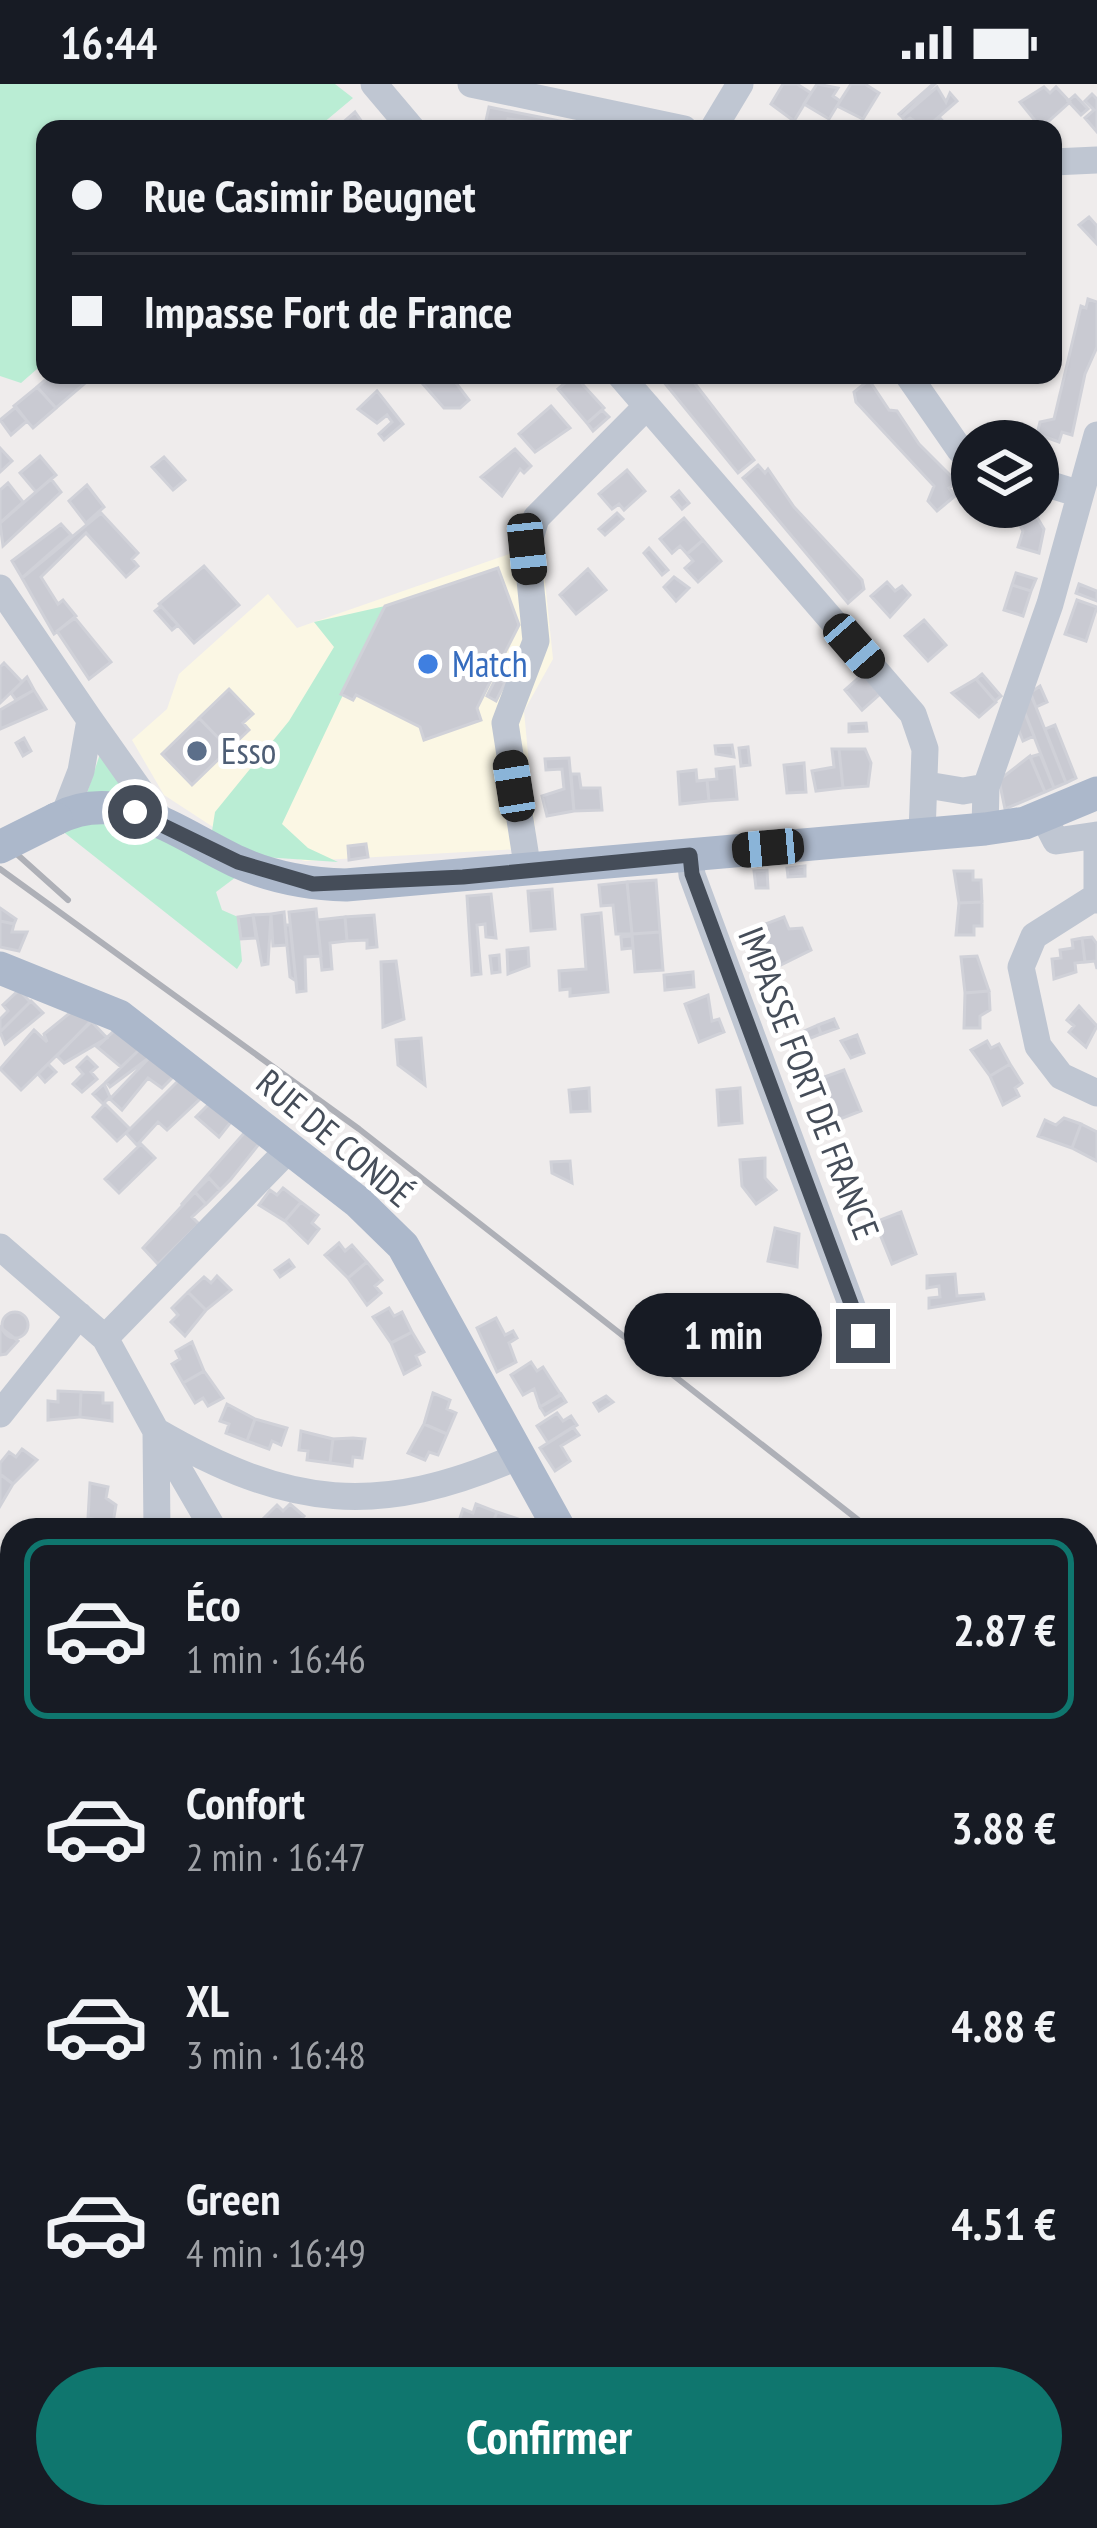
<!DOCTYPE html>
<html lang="fr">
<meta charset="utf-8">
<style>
body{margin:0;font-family:"PT Sans Narrow",sans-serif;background:#20242c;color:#f1f3f6;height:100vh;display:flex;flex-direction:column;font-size:45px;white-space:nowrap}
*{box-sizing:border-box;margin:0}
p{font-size:39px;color:#9ea1a6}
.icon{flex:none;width:66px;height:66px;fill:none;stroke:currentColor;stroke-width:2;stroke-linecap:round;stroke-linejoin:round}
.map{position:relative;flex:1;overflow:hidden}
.sheet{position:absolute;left:0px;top:1434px;width:1098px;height:1011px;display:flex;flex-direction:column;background:#171b24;border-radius:36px 36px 0 0;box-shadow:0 3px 9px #0004}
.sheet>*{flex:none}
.top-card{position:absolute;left:36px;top:36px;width:1026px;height:264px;border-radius:24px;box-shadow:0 3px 9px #0004;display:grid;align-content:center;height:264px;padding:0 36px;background:#171b24}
.buttons{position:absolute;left:951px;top:336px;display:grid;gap:24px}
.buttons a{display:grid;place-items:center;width:108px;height:108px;border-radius:50%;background:#171b24;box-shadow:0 3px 9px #0004;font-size:60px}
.end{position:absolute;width:54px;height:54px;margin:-27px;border:15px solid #454d59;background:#fff;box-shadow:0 0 0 6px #fff}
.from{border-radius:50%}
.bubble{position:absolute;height:84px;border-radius:42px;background:#171b24;box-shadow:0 3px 9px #0004;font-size:39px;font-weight:700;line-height:84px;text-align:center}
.car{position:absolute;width:36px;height:72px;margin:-36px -18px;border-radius:15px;box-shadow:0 0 9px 3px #0007;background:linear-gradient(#222 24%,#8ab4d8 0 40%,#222 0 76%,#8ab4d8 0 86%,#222 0)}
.top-card b{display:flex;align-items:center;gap:42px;height:114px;font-size:45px}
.top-card b+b{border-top:3px solid #363941}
.top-card i{width:30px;height:30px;background:#f1f3f6}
ul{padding:21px 0 0;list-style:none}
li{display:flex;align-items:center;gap:36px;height:180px;margin:0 24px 18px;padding:0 12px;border:6px solid transparent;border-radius:24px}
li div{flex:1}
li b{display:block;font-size:45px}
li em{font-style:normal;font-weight:700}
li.current{border-color:#0f766e}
li>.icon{width:108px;height:108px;stroke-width:1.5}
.cta{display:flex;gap:24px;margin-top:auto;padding:24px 36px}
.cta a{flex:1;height:138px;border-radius:72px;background:#0f766e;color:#fff;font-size:48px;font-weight:700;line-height:138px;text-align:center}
.status{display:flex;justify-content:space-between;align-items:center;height:84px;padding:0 60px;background:#171b24;direction:ltr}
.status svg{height:33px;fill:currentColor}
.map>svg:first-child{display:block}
</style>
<div class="status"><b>16:44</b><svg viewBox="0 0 49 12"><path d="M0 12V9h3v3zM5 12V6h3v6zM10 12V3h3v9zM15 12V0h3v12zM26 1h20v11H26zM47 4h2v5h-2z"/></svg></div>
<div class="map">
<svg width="1097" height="2444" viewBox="0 0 1097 2444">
<rect width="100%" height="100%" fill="#efecec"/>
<!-- commercial -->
<path fill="#fbf7e4" d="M541,459L553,575L524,627L537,764L305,777L236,758L164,711L132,656L167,625L179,590L268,510L297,544Z"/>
<!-- education -->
<path fill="#e0ddde" d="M0,2048L12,2058V2240L0,2230Z"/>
<!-- green -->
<path fill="#baedd4" d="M0,0H335L353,14L316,45H45V278L21,299L0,292Z
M385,522L282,740L308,764L338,778L263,773L212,747L215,728L289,637L334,563L314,538Z
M100,670L127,710L86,712Z
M83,738L143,743L236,793L216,808L222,826L238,833L242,877L237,885L61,746Z"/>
<!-- building -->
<path fill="#c9cad2" stroke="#d0d1d8" stroke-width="3" d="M783,0H797L811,9L794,37L771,20Z
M817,0L838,4L833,12L840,17L829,35L804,20Z
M851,0H865L879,9L863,35L837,22Z
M935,0L902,33L899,30L933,0Z
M937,3L946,18L950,9L957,17L925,45L910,34L905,37L902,33Z
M1044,3L1050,9L1056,3L1070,18L1041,44L1020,18Z
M1092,10L1097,15V48L1085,34L1094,26L1085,17Z
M1075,11L1088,25L1081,31L1068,17Z
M489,23L600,45L508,35L503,45L485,41Z
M355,28L367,45H343L340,41Z
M939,33L950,45H925Z
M508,35L543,42L544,37L566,41L506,45Z
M1026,38V45H991V39Z
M1089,133L1097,142V160L1079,141Z
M1088,215L1097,218V263L1085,290L1072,351L1062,348L1059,358L1037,350L1040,338L1054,335L1081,222L1086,224Z
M51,291H86L90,295L56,324L37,303Z
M415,291H450L469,316L460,324H444Z
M574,291L604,324L587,339L558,305Z
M658,291L693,297L754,376L738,389Z
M869,296L889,326L897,327L919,360L957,398L949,404L955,412L937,427L928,417L934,402L856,318L854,308Z
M37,303L56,324L33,344L14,322Z
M377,307L403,340L384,356L379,350L392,338L387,331L377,339L358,325Z
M551,322L570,344L535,368L519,350Z
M16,323L27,337L11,351L0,336Z
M602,326L609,333L593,347L587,339Z
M0,364L12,377L0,388Z
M515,365L531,382L524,389L520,385L502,412L481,393Z
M40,372L56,391L36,408L20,389Z
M164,373L185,396L173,406L152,383Z
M758,381L765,389L768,385L794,423L862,496L864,505L848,519L743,394Z
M627,386L645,407L624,426L619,420L612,425L599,410Z
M51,395L61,408L3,462L0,439Z
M8,399L23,418L0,439V406Z
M87,401L104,423L86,439L69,417Z
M679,407L689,419L682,425L672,413Z
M1003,423H1031L1044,445L1039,469L1018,463L1023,447L1017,436L1001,431Z
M101,429L138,469L132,475L138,482L126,493L86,449L41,493L58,520L63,516L76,532L54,550L22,494Z
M617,429L623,435L605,451L599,445Z
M684,434L703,456L687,470L680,462L672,469L660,455Z
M61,440L71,451L22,494L12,477Z
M703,456L721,477L698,498L685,484L693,477L687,470Z
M649,464L668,486L662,491L644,469Z
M204,482L239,521L194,559L159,520Z
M498,484L519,541L477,624L481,636L424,656L420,643L356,611L353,616L341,610L385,522Z
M588,485L606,506L576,530L560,511Z
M1016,489L1036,495L1031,507L1012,501Z
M674,493L689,504L676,517L664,503Z
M887,498L895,507L902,502L910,511L890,533L871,512Z
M1079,500L1097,507V517L1076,509Z
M1012,501L1031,507L1023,532L1004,526Z
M1077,516L1097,523L1086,557L1065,550Z
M161,522L178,541L172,546L155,527Z
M75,534L111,578L89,595L57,547Z
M924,536L946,561L928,577L905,552Z
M4,579L22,598L0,619V583Z
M863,590L880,610L862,626L845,606Z
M982,590L1001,612L995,617L976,595Z
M27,593L34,606L16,616L11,609Z
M496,594L505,599L496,617L487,612Z
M976,595L996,618L979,633L952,609Z
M1040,602L1047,618L1036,623L1030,609Z
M229,605L253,630L243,639L249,646L229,665L199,634Z
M34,606L46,625L0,645V626Z
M1030,608L1066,699L1054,704L1023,624Z
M1023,624L1034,652L1023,657L1017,642Z
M199,634L229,665L192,701L162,670Z
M866,639L867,647L849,648V640Z
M1055,641L1076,694L1066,699L1045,645Z
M24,654L31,667L23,672L16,659Z
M732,661L734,673L716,670L715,662Z
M748,663L750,681L741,682L739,664Z
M832,665H839L843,704L816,707L812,687L834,683Z
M839,665H865L871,679L868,702L843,704Z
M1040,670L1054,704L1045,708L1030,673Z
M1030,672L1045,708L1005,725L999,696Z
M569,674L574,727L547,732L542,712L564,705L562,685L546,686L545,675Z
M804,679L806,708L787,709L784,681Z
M734,683L737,715L709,717L707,696L717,695L716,685Z
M696,686L697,697L707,696L709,717L680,720L678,688Z
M571,690H579L581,704H600L602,726L574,727Z
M366,760L368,773L349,776L348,762Z
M805,782V792L788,793L787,784Z
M767,786L768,804H756L754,787Z
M954,787H973V796H981L982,818L959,819Z
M656,796L660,848L632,850L627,798Z
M627,798L632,850H616L613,821L601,822L599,801Z
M552,805L555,845L531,847L528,807Z
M491,810L496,854L486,853L485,840L477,841L481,890L472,891L467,812Z
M982,818V842H974V851H956L959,819Z
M0,824L16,835L14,840L0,837Z
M316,825L321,872L305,873L306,907L297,908L289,828Z
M284,828L287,861L273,862L271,830Z
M601,829L608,908L570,912V905L560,906L559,887L586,885L582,831Z
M271,830L268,880L262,881L253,831Z
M253,831L256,854L241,855L238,833Z
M374,831L377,863L367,864V856L347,857L345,833Z
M345,833L347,857L330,859L332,885L322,886L317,836Z
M784,833L789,845L802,844L811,866L775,884L760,842Z
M0,837L14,840L12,848H27L19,867L0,863Z
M285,841H290L296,897L290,893Z
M660,848L663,886L635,888L632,850Z
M632,852L633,864L622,865L621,853Z
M1092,853L1097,860V885L1095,877L1085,878L1082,854Z
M1082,854L1085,878L1075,879L1076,888L1054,895L1052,875L1061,874L1060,866L1073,864L1072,856Z
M528,864L529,882L508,890L507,866Z
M499,871L500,888L492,889L490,872Z
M977,872L989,907L965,909L961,873Z
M396,877L404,935L383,943L381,878Z
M693,888L694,903L665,906L664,891Z
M19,906L30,918L0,948V935L8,927L3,921Z
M989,907L990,926L980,932V944H964L965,909Z
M708,911L712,937L719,935L724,948L699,958L685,920Z
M31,917L43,929L5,960L0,948Z
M1079,922L1097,942L1086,963L1069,948L1074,942L1067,936Z
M76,924L91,938L21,1006L0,985L34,946L47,958L44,950Z
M834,935L838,944L821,950L818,941Z
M91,937L107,954L64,979L57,972Z
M818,941L821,950L806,956L802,948Z
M115,946L140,965L121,983L97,963Z
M857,951L864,969L851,974L841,957Z
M421,954L425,1001L398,981L396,956Z
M987,957L991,964L999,960L1010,980L990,992L971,966Z
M140,965L150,973L110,1003L106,998Z
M87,973L97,983L91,988L97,995L82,1008L73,1000L83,990L77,983Z
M150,973L174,992L162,1004L148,994L122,1026L110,1015Z
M48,980L56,988L45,998L38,990Z
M1010,980L1022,999L1015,1004L1019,1012L1003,1021L990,992Z
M844,986L861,1027L835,1037L819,995Z
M179,996L201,1014L167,1046L158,1038L137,1061L126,1049Z
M104,1000L110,1013L103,1020L93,1010Z
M589,1004L590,1027L571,1028L569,1006Z
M740,1004L742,1039L719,1041L717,1006Z
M105,1020L130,1045L117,1057L93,1033Z
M209,1020L231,1038L219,1053L196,1033Z
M1064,1034L1081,1040L1072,1064L1038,1052L1045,1036L1056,1041Z
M1081,1040L1097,1048V1077L1072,1064Z
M245,1048L259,1060L231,1095L220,1106L209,1094L181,1121Z
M141,1060L155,1074L119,1109L105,1095Z
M765,1074V1094L776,1106L756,1120L742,1102L740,1076Z
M570,1077L572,1099L552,1089L551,1078Z
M209,1094L220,1106L206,1120L195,1108Z
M283,1104L301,1118L285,1137L259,1121L270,1106L277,1111Z
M195,1108L206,1120L192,1133L199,1140L158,1180L143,1164Z
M301,1118L318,1131L312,1139L319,1145L308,1159L285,1137Z
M901,1128L916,1170L892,1180L875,1138Z
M775,1144L799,1150L797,1183L768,1177Z
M339,1159L345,1167L352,1161L367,1178L348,1194L325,1171Z
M289,1176L294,1183L280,1193L275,1186Z
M367,1178L382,1196L375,1202L381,1209L367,1221L348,1194Z
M955,1190L957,1212L983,1210L984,1215L929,1224V1214L940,1213L939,1202L927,1204V1192Z
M217,1192L231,1206L206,1226L188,1208L204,1193L211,1199Z
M188,1208L206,1226L185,1252L171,1238L178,1231L172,1224Z
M389,1224L394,1232L402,1228L412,1248L391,1259L373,1233Z
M2 1241a13 13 0 1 1 26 0a13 13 0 1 1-26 0Z
M496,1234L505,1251L513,1247L517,1254L509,1259L516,1278L497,1288L477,1244Z
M0,1243L18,1257L6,1270L0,1271Z
M412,1248L424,1268L416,1272L420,1281L404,1290L391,1259Z
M192,1258L204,1287L183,1299L172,1280L180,1275L176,1267Z
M531,1278L537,1287L543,1283L561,1311L540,1323L534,1305L523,1311L511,1291Z
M204,1287L223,1314L208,1322L203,1314L195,1319L183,1299Z
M58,1307L81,1308L80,1333L48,1336V1317L58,1318Z
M81,1308L103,1309V1319H112V1337L80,1333Z
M433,1309L450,1316L447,1325L456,1329L447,1350L424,1340Z
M561,1310L566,1318L545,1331L540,1323Z
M606,1312L613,1318L599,1327L594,1319Z
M227,1320L255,1335L247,1357L226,1349L229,1340L220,1337Z
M557,1329L563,1337L571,1332L577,1341L548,1359L537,1342Z
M255,1335L287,1344L281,1361L272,1357L269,1365L247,1357Z
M424,1340L447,1350L438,1371L429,1368L425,1376L408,1369Z
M573,1343L579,1351L561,1362L570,1377L555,1387L540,1364Z
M301,1347L333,1355L330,1379L307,1376L308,1367L299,1366Z
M353,1354L365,1355L362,1374L353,1373L352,1382L330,1379L333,1355Z
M22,1365L37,1376L13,1400L0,1390V1379L9,1368L16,1373Z
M0,1390L13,1400L0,1422Z
M90,1399L108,1403L106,1414L116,1421L113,1439L88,1434Z
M290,1420L304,1432L296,1440L269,1446L260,1438L277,1421L283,1427Z
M476,1420L497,1428L490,1446L457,1443L463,1425L473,1429Z
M497,1428L518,1435L515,1444L522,1446H490Z
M88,1434L113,1439L111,1446H83Z
M0,1563L12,1574L0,1587Z
M10,1868L12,1882L0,1897V1881Z
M1086,1881L1097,1890V1964L1086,1978Z
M12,1882V1900L2,1919L0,1897Z
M10,2280L12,2281V2306L0,2303Z
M3,2364L12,2372V2415L0,2406L6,2391L0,2386Z
M557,2433L560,2441L537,2444L536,2440Z
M875,2433H907L909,2435L892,2444H867L864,2438Z"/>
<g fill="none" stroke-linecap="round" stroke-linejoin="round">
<!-- minor -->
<path stroke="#bfc6d2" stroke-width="27" d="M374,0L412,45
M471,0L684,45
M713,45L740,0
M1053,78L1097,76
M620,291L913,630L925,665L922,750
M908,291L960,366L972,372
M1038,397L1080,410
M0,504L90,636L81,687L64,731
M90,636L162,738
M927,701L963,707L986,703
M1043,732L1056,757L1097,751
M985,745L986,703L1050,520L1097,351
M1097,751V816
M690,771L692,791L863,1252
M528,787L505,639L536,557L527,465L536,434L647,322
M1094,814L1034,852L1021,883L1038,962L1061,992L1097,1009
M0,1163L105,1254L156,1347L157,1446
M105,1254L290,1064
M0,1330L79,1231
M156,1347C288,1424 378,1434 519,1372
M161,1355L214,1446
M0,1689L12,1721
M0,1777L12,1761
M0,2034L12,2044
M0,2346L12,2357
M105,2433L120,2444
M462,2433L466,2444
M716,2433L721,2444
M1061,2433L1065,2444
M29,2444L42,2433
M191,2444L198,2433"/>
<!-- major -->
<path stroke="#acb8cb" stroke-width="33" d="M56,735C121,701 180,751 238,778C271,793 310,800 346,801L985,745L1025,739L1097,709
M0,884L119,932L358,1118L403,1162L560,1446
M1086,2227L1097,2229"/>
<!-- rail -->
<path stroke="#aeb0b7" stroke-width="6" d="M0,755L68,816
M0,785L359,1045L871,1446
M1086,1629L1097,1638"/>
<!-- major-bridge -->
<path stroke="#acb8cb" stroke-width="33" d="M0,763L56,735"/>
</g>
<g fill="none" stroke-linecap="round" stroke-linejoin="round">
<!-- route -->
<path stroke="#454d59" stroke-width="15" d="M135,728L238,778L313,800L463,793L690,771L692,790L863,1252"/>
</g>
<!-- markers -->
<circle fill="#3f7fe0" stroke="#fff" stroke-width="4.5" cx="428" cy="580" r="12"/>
<circle fill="#5c6f8a" stroke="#fff" stroke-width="4.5" cx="197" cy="667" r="12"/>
<g text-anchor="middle" stroke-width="10" stroke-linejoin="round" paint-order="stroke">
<!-- shop labels -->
<g font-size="36" fill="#366cbe" stroke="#fff" text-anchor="start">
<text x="452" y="593">Match</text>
</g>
<!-- service labels -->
<g font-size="36" fill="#4e5e75" stroke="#fff" text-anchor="start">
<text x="221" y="680">Esso</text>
</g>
<!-- street labels -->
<g font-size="36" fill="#454d59" stroke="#fff">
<text transform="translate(809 999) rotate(69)" y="13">IMPASSE FORT DE FRANCE</text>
<text transform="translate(335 1054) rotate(40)" y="13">RUE DE CONDÉ</text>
</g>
</g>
</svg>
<div class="buttons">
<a><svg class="icon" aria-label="layers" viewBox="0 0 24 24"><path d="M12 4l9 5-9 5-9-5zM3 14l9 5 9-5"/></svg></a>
</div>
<i class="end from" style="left:135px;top:728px"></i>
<i class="end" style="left:863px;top:1252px"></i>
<div class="bubble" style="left:624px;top:1209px;width:198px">1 min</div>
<i class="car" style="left:527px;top:465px;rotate:174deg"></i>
<i class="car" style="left:854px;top:562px;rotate:139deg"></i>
<i class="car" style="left:514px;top:702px;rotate:351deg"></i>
<i class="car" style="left:768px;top:764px;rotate:265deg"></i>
<div class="top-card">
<b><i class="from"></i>Rue Casimir Beugnet</b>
<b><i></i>Impasse Fort de France</b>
</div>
<section class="sheet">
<ul>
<li class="current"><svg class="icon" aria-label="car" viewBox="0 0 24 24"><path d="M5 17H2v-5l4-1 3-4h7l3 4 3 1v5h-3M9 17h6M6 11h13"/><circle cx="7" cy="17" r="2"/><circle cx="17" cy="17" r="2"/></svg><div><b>Éco</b><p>1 min · 16:46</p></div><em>2.87 €</em></li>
<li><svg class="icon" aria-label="car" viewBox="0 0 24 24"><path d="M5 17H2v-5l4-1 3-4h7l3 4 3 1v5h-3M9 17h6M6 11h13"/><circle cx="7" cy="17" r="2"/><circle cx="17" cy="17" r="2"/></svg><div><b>Confort</b><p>2 min · 16:47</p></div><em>3.88 €</em></li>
<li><svg class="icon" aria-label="car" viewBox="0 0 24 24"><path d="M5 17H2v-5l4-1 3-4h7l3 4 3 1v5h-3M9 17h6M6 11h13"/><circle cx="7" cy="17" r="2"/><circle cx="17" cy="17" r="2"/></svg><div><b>XL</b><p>3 min · 16:48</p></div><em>4.88 €</em></li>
<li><svg class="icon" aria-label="car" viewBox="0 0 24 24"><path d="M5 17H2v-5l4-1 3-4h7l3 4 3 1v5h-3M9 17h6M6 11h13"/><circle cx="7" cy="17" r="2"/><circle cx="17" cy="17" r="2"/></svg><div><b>Green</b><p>4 min · 16:49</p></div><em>4.51 €</em></li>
</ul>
<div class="cta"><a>Confirmer</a></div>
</section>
</div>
